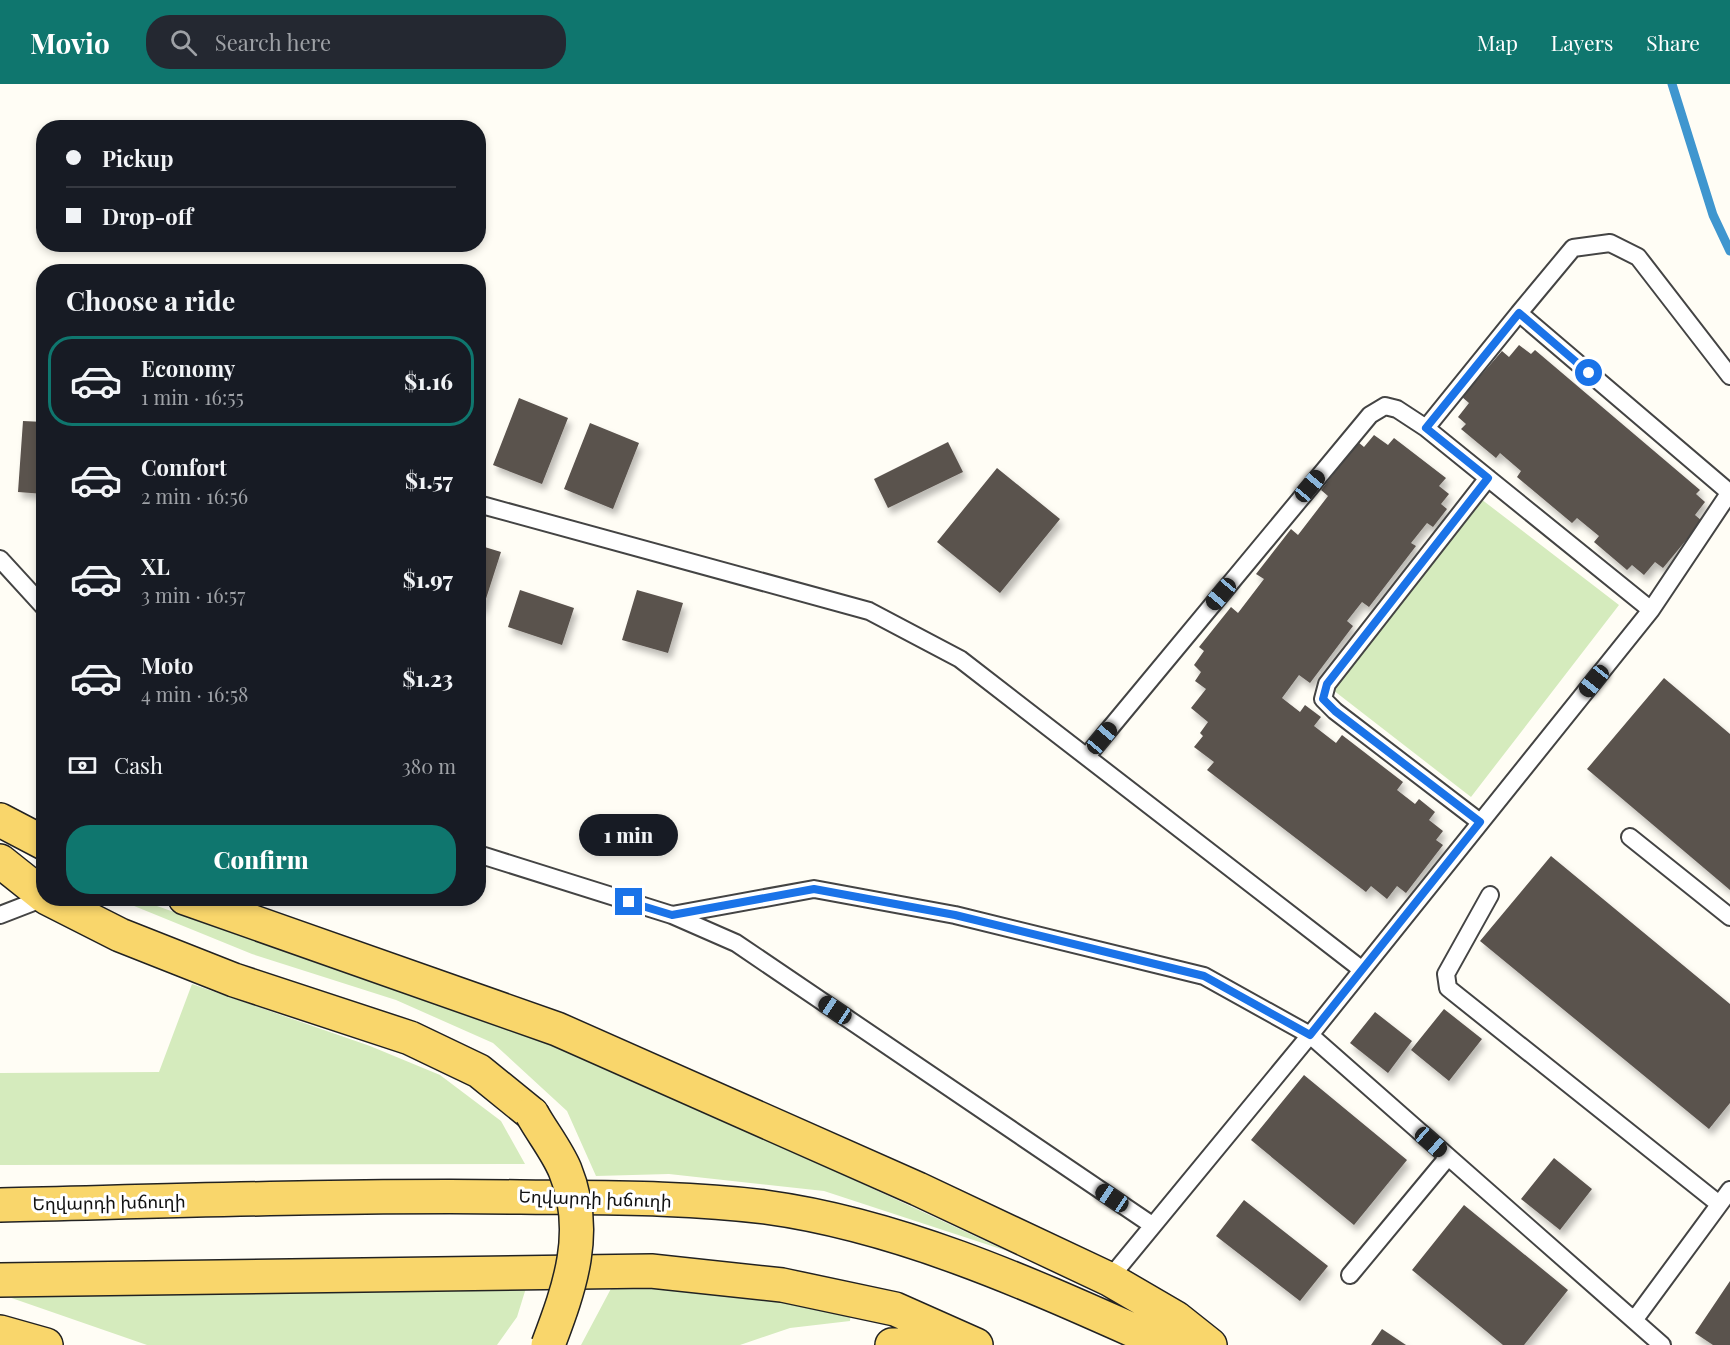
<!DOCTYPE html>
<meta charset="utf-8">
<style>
body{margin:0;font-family:"Playfair Display","Noto Sans Armenian",serif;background:#242831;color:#f1f3f6;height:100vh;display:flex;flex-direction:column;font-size:22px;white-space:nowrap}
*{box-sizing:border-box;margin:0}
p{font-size:20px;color:#9ea1a6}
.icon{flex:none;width:33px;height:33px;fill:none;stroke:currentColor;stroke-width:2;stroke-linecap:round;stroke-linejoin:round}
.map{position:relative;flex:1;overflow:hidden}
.sheet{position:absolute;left:36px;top:180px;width:450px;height:642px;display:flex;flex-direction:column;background:#171b24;border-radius:24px;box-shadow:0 3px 9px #0003}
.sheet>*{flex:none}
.hud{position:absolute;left:36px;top:36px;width:450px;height:132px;border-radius:24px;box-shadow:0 3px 9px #0003;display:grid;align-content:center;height:132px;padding:0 30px;background:#171b24}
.end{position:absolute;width:27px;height:27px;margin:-14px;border:8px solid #1a73e8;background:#fff;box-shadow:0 0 0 3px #fff}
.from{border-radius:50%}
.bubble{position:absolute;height:42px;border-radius:21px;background:#171b24;box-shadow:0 3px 9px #0003;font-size:20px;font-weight:800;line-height:42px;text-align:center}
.car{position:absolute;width:18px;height:36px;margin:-18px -9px;border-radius:8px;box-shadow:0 0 4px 2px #0007;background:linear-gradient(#222 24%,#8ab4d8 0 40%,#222 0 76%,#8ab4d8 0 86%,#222 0)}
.hud b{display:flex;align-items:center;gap:21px;height:57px;font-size:22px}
.hud b+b{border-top:2px solid #363941}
.hud i{width:15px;height:15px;background:#f1f3f6}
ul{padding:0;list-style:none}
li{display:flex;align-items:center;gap:18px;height:90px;margin:0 12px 9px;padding:0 18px;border:3px solid transparent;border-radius:24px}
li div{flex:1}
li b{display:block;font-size:22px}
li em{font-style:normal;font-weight:800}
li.selected{border-color:#0f766e}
li>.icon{width:54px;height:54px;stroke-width:1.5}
h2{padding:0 30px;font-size:27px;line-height:72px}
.pay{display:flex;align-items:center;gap:15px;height:66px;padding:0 30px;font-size:22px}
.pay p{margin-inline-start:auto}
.primary-button{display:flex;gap:12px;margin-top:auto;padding:12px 30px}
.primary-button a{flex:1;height:69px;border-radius:24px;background:#0f766e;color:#fff;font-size:24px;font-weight:800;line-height:69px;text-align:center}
header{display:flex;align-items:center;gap:36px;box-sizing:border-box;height:84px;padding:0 30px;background:#0f766e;color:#fff}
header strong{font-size:28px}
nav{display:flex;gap:33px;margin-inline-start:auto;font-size:21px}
.search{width:420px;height:54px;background:#242831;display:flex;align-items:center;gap:15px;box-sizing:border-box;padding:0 21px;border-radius:24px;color:#9ea1a6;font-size:22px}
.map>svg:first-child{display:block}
</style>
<header>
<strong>Movio</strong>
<div class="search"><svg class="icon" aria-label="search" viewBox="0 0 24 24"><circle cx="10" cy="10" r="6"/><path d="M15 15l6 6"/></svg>Search here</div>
<nav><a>Map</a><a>Layers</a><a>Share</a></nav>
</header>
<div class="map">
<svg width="1730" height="1261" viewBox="0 0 1730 1261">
<defs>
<filter id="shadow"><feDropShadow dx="3.5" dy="6" stdDeviation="3" flood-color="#0004"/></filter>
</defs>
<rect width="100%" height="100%" fill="#fffdf5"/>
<!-- green -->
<path fill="#d5ebbd" d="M1481,415L1619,521L1471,713L1333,606Z
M117,815H137L554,961L712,1030L1007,1167L824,1107L669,1090L596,1092L567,1027L493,959L396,916L252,870Z
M192,900L370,962L440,991L501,1037L525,1080L0,1081V989L159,988Z
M614,1199H655L851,1227L850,1237L790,1244L740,1261H581Z
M526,1204L517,1233L497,1261H147L0,1210Z"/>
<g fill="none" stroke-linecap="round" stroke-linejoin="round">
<!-- stream -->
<path stroke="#3f96cf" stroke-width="9" d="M1672,0L1713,131L1730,167"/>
</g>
<!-- building -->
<path fill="#5a524d" filter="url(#shadow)" d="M1519,261L1531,270L1535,266L1700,406L1696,410L1705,418L1695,431L1702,437L1663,484L1655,478L1644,491L1632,481L1627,486L1594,458L1599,452L1577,434L1572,439L1517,393L1521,387L1500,369L1496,374L1461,345L1466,340L1458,333L1469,319L1462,313L1502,267L1509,273Z
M519,314L568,334L542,400L493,381Z
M23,337L44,338V410L18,408Z
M590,339L639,359L613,425L564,405Z
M1374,351L1388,361L1394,354L1446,394L1439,402L1449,410L1441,420L1447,425L1433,443L1427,439L1411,459L1416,462L1369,523L1362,518L1347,537L1353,542L1310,599L1299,591L1282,614L1300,628L1305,621L1321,633L1314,642L1336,659L1342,651L1403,698L1397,706L1415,720L1419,715L1435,728L1429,736L1443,747L1436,756L1443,761L1406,809L1397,802L1387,815L1371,802L1366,808L1207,686L1214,678L1194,663L1203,652L1200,649L1208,638L1191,624L1206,605L1195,597L1201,588L1194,581L1204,567L1199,563L1231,523L1238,529L1264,495L1256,490L1291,445L1298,451L1328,412L1321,406L1358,358L1364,363Z
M948,358L963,388L888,424L874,395Z
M997,384L1060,435L1000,509L937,458Z
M478,461L501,468L483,524L478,523Z
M520,506L574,524L562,561L508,543Z
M637,506L683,519L668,569L622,556Z
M1664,594L1730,650V806L1587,685Z
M1551,772L1730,920V1019L1709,1045L1480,857Z
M1444,925L1482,955L1449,997L1411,966Z
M1375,928L1412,957L1388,989L1350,959Z
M1304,991L1407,1076L1354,1141L1251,1056Z
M1554,1074L1592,1105L1560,1146L1521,1115Z
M1244,1116L1328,1182L1300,1217L1216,1152Z
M1464,1121L1568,1206L1524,1261H1503L1412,1186Z
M1730,1197V1261H1713L1695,1249Z
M1382,1245L1406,1261H1371Z"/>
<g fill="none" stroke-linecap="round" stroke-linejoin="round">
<!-- lane casing -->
<g stroke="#444" stroke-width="20">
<path id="lane" d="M1519,229L1573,164L1610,159L1638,173L1730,292
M1426,344L1651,526
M478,420L869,527L960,575L1361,885
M0,475L44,523
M1087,672L1370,331L1385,322L1397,325L1426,344L1519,229L1730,409
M1480,738L1335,627L1323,615L1327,600L1488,394
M1630,753L1730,833
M478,770L672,831L736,859L1152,1141
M1490,811L1446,890L1448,904L1719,1120
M0,831L44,814
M672,831L814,805L955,831L1204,892L1310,951L1662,1261
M1350,1191L1448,1073
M1109,1195L1310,951L1651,526L1730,408
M1635,1235L1730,1106"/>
</g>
<!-- primary casing -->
<g stroke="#222" stroke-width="36">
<path id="primary" d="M0,736L44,759
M0,777L44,812
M47,814L120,851L234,896L410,954L479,987L532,1030
M185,814L557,945L918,1105L1109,1195L1176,1234L1210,1261
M0,1121C173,1117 347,1111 520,1113C602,1114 685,1113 765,1123C905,1142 1038,1204 1166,1261
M0,1196L651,1187L782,1201L895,1225L976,1261
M0,1248L46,1261
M892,1261H918"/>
</g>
<!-- lane -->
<use href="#lane" stroke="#fff" stroke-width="16"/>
<!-- primary -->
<use href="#primary" stroke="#f9d66b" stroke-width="33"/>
<!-- primary-bridge casing -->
<g stroke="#222" stroke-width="36" stroke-linecap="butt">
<path id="primary-bridge" d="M532,1030C542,1048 557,1067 565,1086C590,1147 570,1203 548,1261"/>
</g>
<!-- primary-bridge -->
<use href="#primary-bridge" stroke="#f9d66b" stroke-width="33"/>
</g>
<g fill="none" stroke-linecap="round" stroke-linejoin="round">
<!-- route -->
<path stroke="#1a73e8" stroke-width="8" d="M629,818L672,831L814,805L955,831L1204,892L1310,951L1480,738L1335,627L1323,615L1327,600L1488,394L1426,344L1519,229L1589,289"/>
</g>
<g text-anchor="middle" stroke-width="6" stroke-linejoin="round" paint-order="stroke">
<!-- street labels -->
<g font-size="18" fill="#111" stroke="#fff">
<text transform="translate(595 1115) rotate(2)" y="6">Եղվարդի խճուղի</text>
<text transform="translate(109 1119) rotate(-1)" y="6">Եղվարդի խճուղի</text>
</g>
</g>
</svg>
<i class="end from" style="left:1589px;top:289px"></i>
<i class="end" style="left:629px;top:818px"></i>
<div class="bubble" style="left:579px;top:730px;width:99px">1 min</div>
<i class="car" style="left:1310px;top:402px;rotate:40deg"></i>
<i class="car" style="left:1221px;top:510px;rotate:220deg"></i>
<i class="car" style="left:1594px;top:597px;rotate:219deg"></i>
<i class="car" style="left:1102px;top:654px;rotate:40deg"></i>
<i class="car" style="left:835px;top:926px;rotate:304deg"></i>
<i class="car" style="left:1431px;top:1058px;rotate:131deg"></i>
<i class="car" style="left:1112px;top:1114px;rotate:304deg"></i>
<div class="hud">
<b><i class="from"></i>Pickup</b>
<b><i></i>Drop-off</b>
</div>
<section class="sheet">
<h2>Choose a ride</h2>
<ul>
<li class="selected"><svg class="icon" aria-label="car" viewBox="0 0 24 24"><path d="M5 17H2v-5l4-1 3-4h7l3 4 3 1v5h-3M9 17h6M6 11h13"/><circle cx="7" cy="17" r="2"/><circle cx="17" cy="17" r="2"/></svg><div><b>Economy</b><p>1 min · 16:55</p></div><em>$1.16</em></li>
<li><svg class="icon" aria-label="car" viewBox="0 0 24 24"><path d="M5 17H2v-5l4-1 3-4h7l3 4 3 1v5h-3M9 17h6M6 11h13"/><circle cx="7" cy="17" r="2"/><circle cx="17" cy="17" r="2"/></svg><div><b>Comfort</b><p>2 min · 16:56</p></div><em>$1.57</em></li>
<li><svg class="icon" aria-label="car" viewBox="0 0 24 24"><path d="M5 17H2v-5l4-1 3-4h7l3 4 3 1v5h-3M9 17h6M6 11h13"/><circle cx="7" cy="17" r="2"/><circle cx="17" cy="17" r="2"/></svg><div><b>XL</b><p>3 min · 16:57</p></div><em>$1.97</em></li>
<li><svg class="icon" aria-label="car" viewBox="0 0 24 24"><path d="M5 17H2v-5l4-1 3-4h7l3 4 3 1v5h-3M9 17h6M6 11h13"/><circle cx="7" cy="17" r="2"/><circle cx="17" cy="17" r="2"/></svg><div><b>Moto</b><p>4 min · 16:58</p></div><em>$1.23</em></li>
</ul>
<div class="pay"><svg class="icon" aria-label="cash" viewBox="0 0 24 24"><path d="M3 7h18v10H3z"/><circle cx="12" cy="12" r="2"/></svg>Cash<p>380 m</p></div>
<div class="primary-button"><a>Confirm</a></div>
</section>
</div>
